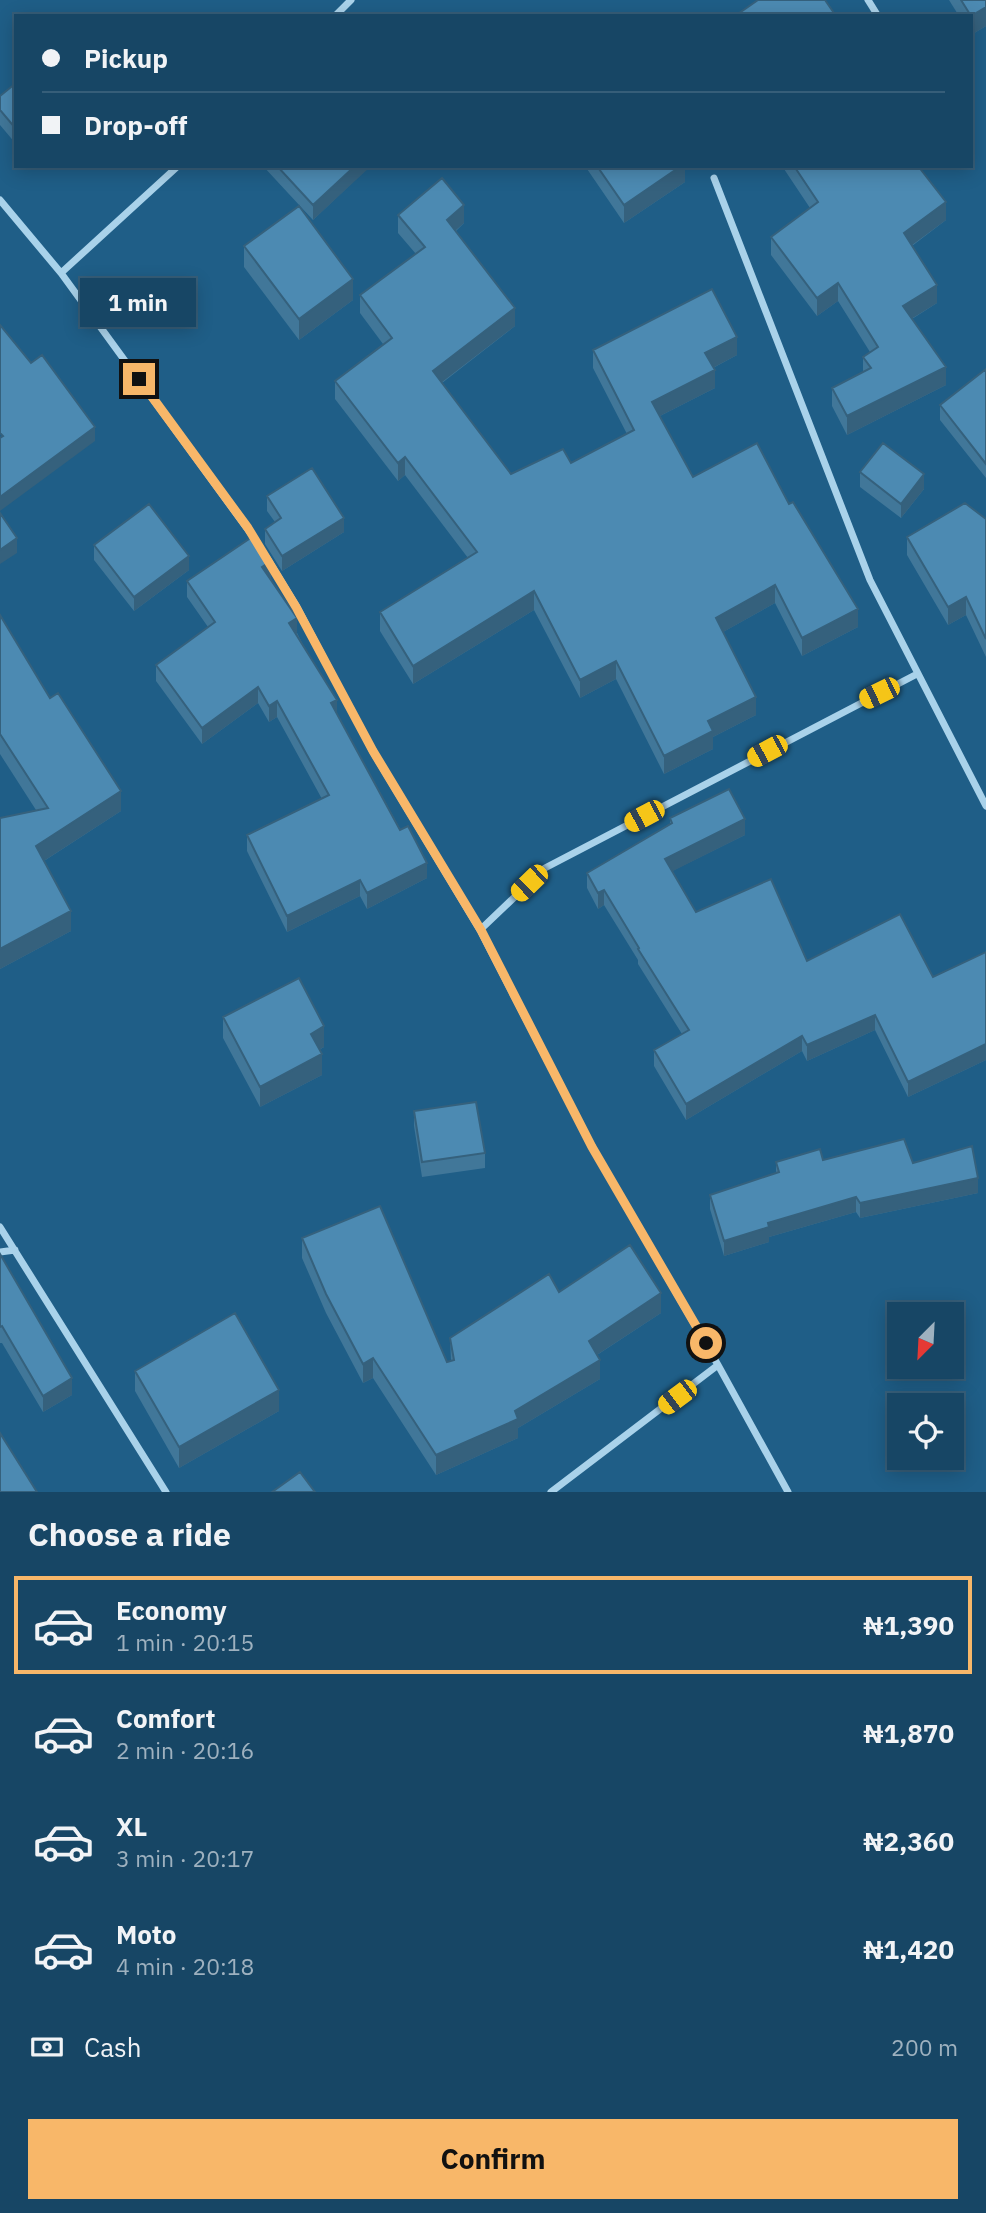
<!DOCTYPE html>
<meta charset="utf-8">
<style>
body{margin:0;font-family:"IBM Plex Sans",sans-serif;background:#204d6b;color:#f1f3f6;height:100vh;display:flex;flex-direction:column;font-size:26px;white-space:nowrap}
*{box-sizing:border-box;margin:0}
p{font-size:23px;color:#9eb1bf}
.icon{flex:none;width:38px;height:38px;fill:none;stroke:currentColor;stroke-width:2;stroke-linecap:round;stroke-linejoin:round}
.map{position:relative;height:1492px;overflow:hidden}
.drawer{display:flex;flex-direction:column;background:#174665;flex:1}
.drawer>*{flex:none}
.hud{position:absolute;left:14px;top:14px;width:959px;height:154px;border-radius:0px;box-shadow:0 4px 18px #0003,0 0 0 2px #365e79;display:grid;align-content:center;height:154px;padding:0 28px;background:#174665}
.needle{width:46px;rotate:204deg}
.tools{position:absolute;left:887px;top:1302px;display:grid;gap:14px}
.tools a{display:grid;place-items:center;width:77px;height:77px;border-radius:0px;background:#174665;box-shadow:0 4px 18px #0003,0 0 0 2px #365e79;font-size:35px}
.end{position:absolute;width:32px;height:32px;margin:-16px;border:9px solid #f8b769;background:#111;box-shadow:0 0 0 4px #111}
.from{border-radius:50%}
.bubble{position:absolute;height:49px;border-radius:0px;background:#174665;box-shadow:0 4px 18px #0003,0 0 0 2px #365e79;font-size:23px;font-weight:800;line-height:49px;text-align:center}
.car{position:absolute;width:21px;height:42px;margin:-21px -10px;border-radius:9px;box-shadow:0 0 5px 2px #0007;background:linear-gradient(#f5c518 24%,#345 0 40%,#f5c518 0 76%,#345 0 86%,#f5c518 0)}
.hud b{display:flex;align-items:center;gap:24px;height:66px;font-size:26px}
.hud b+b{border-top:2px solid #365e79}
.hud i{width:18px;height:18px;background:#f1f3f6}
ul{padding:0;list-style:none}
li{display:flex;align-items:center;gap:21px;height:98px;margin:0 14px 10px;padding:0 14px;border:4px solid transparent;border-radius:0px}
li div{flex:1}
li b{display:block;font-size:26px}
li em{font-style:normal;font-weight:800}
li.on{border-color:#f8b769}
li>.icon{width:63px;height:63px;stroke-width:1.5}
h2{padding:0 28px;font-size:32px;line-height:84px}
.pay{display:flex;align-items:center;gap:18px;height:77px;padding:0 28px;font-size:26px}
.pay p{margin-inline-start:auto}
.action{display:flex;gap:14px;margin-top:auto;padding:14px 28px}
.action a{flex:1;height:80px;border-radius:0px;background:#f8b769;color:#111;font-size:28px;font-weight:800;line-height:80px;text-align:center}
.map>svg:first-child{display:block}
</style>
<div class="map">
<svg width="986" height="1492" viewBox="0 0 986 1492">
<rect width="100%" height="100%" fill="#1f5e87"/>
<g fill="none" stroke-linecap="round" stroke-linejoin="round">
<!-- street -->
<path stroke="#a9d2ea" stroke-width="7" d="M868,0L878,16
M335,16L351,0
M714,178L870,580L986,806
M0,200L61,273L257,542
M61,273L178,166
M267,558L297,607L373,752L480,930L592,1147L718,1365L788,1492
M480,930L545,868L917,674
M0,1227L166,1492
M0,1252L15,1250
M551,1492L718,1365"/>
</g>
<!-- wall -->
<path fill="#417799" d="M949,0H986V26L971,35V16H959Z
M16,83V144L0,125V96Z
M263,166H370L313,220Z
M585,166H685V182L624,223Z
M782,166H918L946,220L912,246L937,303L912,319L946,385L847,435L832,406V388L863,372V357L870,352L838,301L817,316L771,255V237L810,208Z
M398,215L464,223L456,231L515,326L442,383L511,474L571,463L627,434L593,368V350L737,355L713,368L715,388L660,416L693,477L789,504L858,627L802,656L775,603L723,632L756,715L713,737V749L664,774L616,679L580,698L534,610L413,684L380,631V612L468,558L405,475L398,481L335,399V381L383,344L360,313V295L416,254L398,233Z
M244,246L353,300L299,340L244,267Z
M986,369V478L940,420V405Z
M860,472L924,489L901,518L860,487Z
M267,496L344,532L282,571L265,544V529L275,522L267,511Z
M986,519V657L966,615L948,625L907,555V537Z
M94,545L189,570L134,611L94,560Z
M271,577L270,578L337,714L427,878L367,909L360,896L287,932L247,851V835L322,799L277,717L269,722L258,703L202,744L156,681V665L208,627L187,597V581Z
M0,615L50,698L121,811L44,861L71,931L0,969V818L36,810L0,754Z
M670,818L745,835L672,871L696,912L807,961L933,977L986,952V1060L908,1097L875,1030L807,1061L802,1051L686,1120L654,1066V1050L682,1034L638,964V960L604,905L598,909L587,888V873L670,824Z
M223,1017L324,1047L319,1050L322,1075L260,1107L223,1038Z
M414,1111L485,1153V1168L422,1177L414,1126Z
M823,1160L913,1163L978,1193L860,1218L856,1212L769,1237V1242L724,1256L710,1209V1195L776,1174V1162Z
M302,1238L447,1362L451,1361L450,1338L559,1292L661,1313L597,1355L600,1379L518,1428V1438L436,1475L373,1378L363,1383L326,1313L302,1258Z
M0,1254L72,1395L43,1412L2,1343H0Z
M135,1371L279,1411L179,1468L135,1391Z"/>
<!-- shaded-wall -->
<path fill="#35617d" d="M986,7V26L971,35V16Z
M355,166L370,167L313,220V205Z
M681,166H685V182L624,223V205Z
M946,202V220L904,251V233Z
M464,205V223L447,238V220Z
M353,279V300L299,340V319Z
M838,283V301L817,316V298Z
M937,285V303L903,324V306Z
M515,308V326L433,389V371Z
M737,337V355L705,372V353Z
M946,367V385L847,435V416Z
M715,370V388L652,420V402Z
M95,427V441L0,511V497Z
M405,457V475L398,481V463Z
M924,474V489L901,518V504Z
M344,518V532L282,571V556Z
M17,538V553L0,564V550Z
M189,556V570L134,611V597Z
M271,561V577L262,583V567Z
M775,585V603L716,636V618Z
M534,591V610L413,684V666Z
M966,597V615L948,625V607Z
M858,609V627L802,656V638Z
M297,618V634L289,623Z
M616,661V679L580,698V680Z
M258,687V703L202,744V728Z
M756,697V715L713,737V749L664,774V756L708,721Z
M337,700V716L331,703Z
M277,701V717L269,722V706Z
M121,791V811L36,866V846Z
M745,819V835L665,875V859Z
M427,863V878L367,909V893Z
M360,880V896L287,932V916Z
M604,890V905L598,909V893Z
M71,911V931L0,969V949Z
M875,1015V1030L807,1061V1045Z
M324,1026V1047L311,1054V1034Z
M802,1036V1051L686,1120V1104Z
M986,1044V1060L908,1097V1082Z
M322,1054V1075L260,1107V1087Z
M978,1178V1193L860,1218V1203Z
M856,1197V1212L769,1237V1242L724,1256V1241L768,1223Z
M661,1293V1313L589,1360V1341Z
M373,1358V1378L363,1383V1364Z
M600,1360V1379L518,1428V1438L436,1475V1455L515,1411Z
M72,1378V1395L43,1412V1396Z
M279,1390V1411L179,1468V1447Z"/>
<!-- building -->
<path fill="#4c8ab2" stroke="#35617d" stroke-width="2" d="M758,0H825L836,16H735Z
M961,0H986V7L971,16Z
M16,83V129L0,110V96Z
M277,166H355L313,205Z
M597,166H681L624,205Z
M794,166H918L946,202L904,233L937,285L903,306L946,367L847,416L832,388L871,368L863,357L878,347L838,283L817,298L771,237L818,202Z
M442,178L464,205L447,220L515,308L433,371L511,474L563,449L571,463L634,430L593,350L712,289L737,337L705,353L715,370L652,402L693,477L757,443L789,504L793,502L858,609L802,638L775,585L716,618L756,697L708,721L713,731L664,756L616,661L580,680L534,591L413,666L380,612L477,552L405,457L398,463L335,381L392,338L360,295L425,247L398,215Z
M299,206L353,279L299,319L244,246Z
M0,325L31,363L42,355L95,427L0,497V438L3,436L0,433Z
M986,369V464L940,405Z
M883,443L924,474L901,504L860,472Z
M312,468L344,518L282,556L265,529L281,518L267,496Z
M965,503L986,519V639L966,597L948,607L907,537Z
M149,504L189,556L134,597L94,545Z
M0,513L17,538L0,550Z
M255,535L271,561L262,567L297,618L289,623L337,700L331,703L400,830L408,826L427,863L367,893L360,880L287,916L247,835L329,795L277,701L269,706L258,687L202,728L156,665L215,622L187,581Z
M0,615L50,698L58,693L121,791L36,846L71,911L0,949V818L48,808L0,734Z
M729,789L745,819L665,859L696,912L771,879L807,961L900,914L933,977L986,952V1044L908,1082L875,1015L807,1045L802,1036L686,1104L654,1050L689,1030L638,949L639,948L604,890L598,893L587,873L672,823L670,818Z
M299,978L324,1026L311,1034L322,1054L260,1087L223,1017Z
M476,1102L485,1153L422,1162L414,1111Z
M904,1139L913,1163L972,1146L978,1178L860,1203L856,1197L768,1223L769,1227L724,1241L710,1195L779,1172L776,1162L820,1149L823,1160Z
M380,1206L447,1362L454,1360L450,1338L549,1274L559,1292L630,1245L661,1293L589,1341L600,1360L515,1411L518,1419L436,1455L373,1358L363,1364L326,1294L302,1238Z
M0,1254L72,1378L43,1396L2,1326L0,1327Z
M235,1313L279,1390L179,1447L135,1371Z
M0,1433L37,1492H0Z
M300,1472L315,1492H272Z"/>
<g fill="none" stroke-linecap="round" stroke-linejoin="round">
<!-- route -->
<path stroke="#f8b769" stroke-width="9" d="M139,379L248,528L296,607L373,751L481,930L592,1147L706,1343"/>
</g>
</svg>
<div class="tools">
<a><svg class="needle" viewBox="-14 -14 28 28"><path d="M0-13l5 13h-10z" fill="#e53935"/><path d="M0 13l5-13h-10z" fill="#9eb1bf"/></svg></a>
<a><svg class="icon" aria-label="locate" viewBox="0 0 24 24"><circle cx="12" cy="12" r="6"/><path d="M12 2v4M12 18v4M2 12h4M18 12h4"/></svg></a>
</div>
<i class="end from" style="left:706px;top:1343px"></i>
<i class="end" style="left:139px;top:379px"></i>
<div class="bubble" style="left:80px;top:278px;width:116px">1 min</div>
<i class="car" style="left:879px;top:693px;rotate:244deg"></i>
<i class="car" style="left:767px;top:751px;rotate:242deg"></i>
<i class="car" style="left:644px;top:816px;rotate:242deg"></i>
<i class="car" style="left:529px;top:883px;rotate:226deg"></i>
<i class="car" style="left:677px;top:1397px;rotate:233deg"></i>
<div class="hud">
<b><i class="from"></i>Pickup</b>
<b><i></i>Drop-off</b>
</div>
</div>
<section class="drawer">
<h2>Choose a ride</h2>
<ul>
<li class="on"><svg class="icon" aria-label="car" viewBox="0 0 24 24"><path d="M5 17H2v-5l4-1 3-4h7l3 4 3 1v5h-3M9 17h6M6 11h13"/><circle cx="7" cy="17" r="2"/><circle cx="17" cy="17" r="2"/></svg><div><b>Economy</b><p>1 min · 20:15</p></div><em>₦1,390</em></li>
<li><svg class="icon" aria-label="car" viewBox="0 0 24 24"><path d="M5 17H2v-5l4-1 3-4h7l3 4 3 1v5h-3M9 17h6M6 11h13"/><circle cx="7" cy="17" r="2"/><circle cx="17" cy="17" r="2"/></svg><div><b>Comfort</b><p>2 min · 20:16</p></div><em>₦1,870</em></li>
<li><svg class="icon" aria-label="car" viewBox="0 0 24 24"><path d="M5 17H2v-5l4-1 3-4h7l3 4 3 1v5h-3M9 17h6M6 11h13"/><circle cx="7" cy="17" r="2"/><circle cx="17" cy="17" r="2"/></svg><div><b>XL</b><p>3 min · 20:17</p></div><em>₦2,360</em></li>
<li><svg class="icon" aria-label="car" viewBox="0 0 24 24"><path d="M5 17H2v-5l4-1 3-4h7l3 4 3 1v5h-3M9 17h6M6 11h13"/><circle cx="7" cy="17" r="2"/><circle cx="17" cy="17" r="2"/></svg><div><b>Moto</b><p>4 min · 20:18</p></div><em>₦1,420</em></li>
</ul>
<div class="pay"><svg class="icon" aria-label="cash" viewBox="0 0 24 24"><path d="M3 7h18v10H3z"/><circle cx="12" cy="12" r="2"/></svg>Cash<p>200 m</p></div>
<div class="action"><a>Confirm</a></div>
</section>
